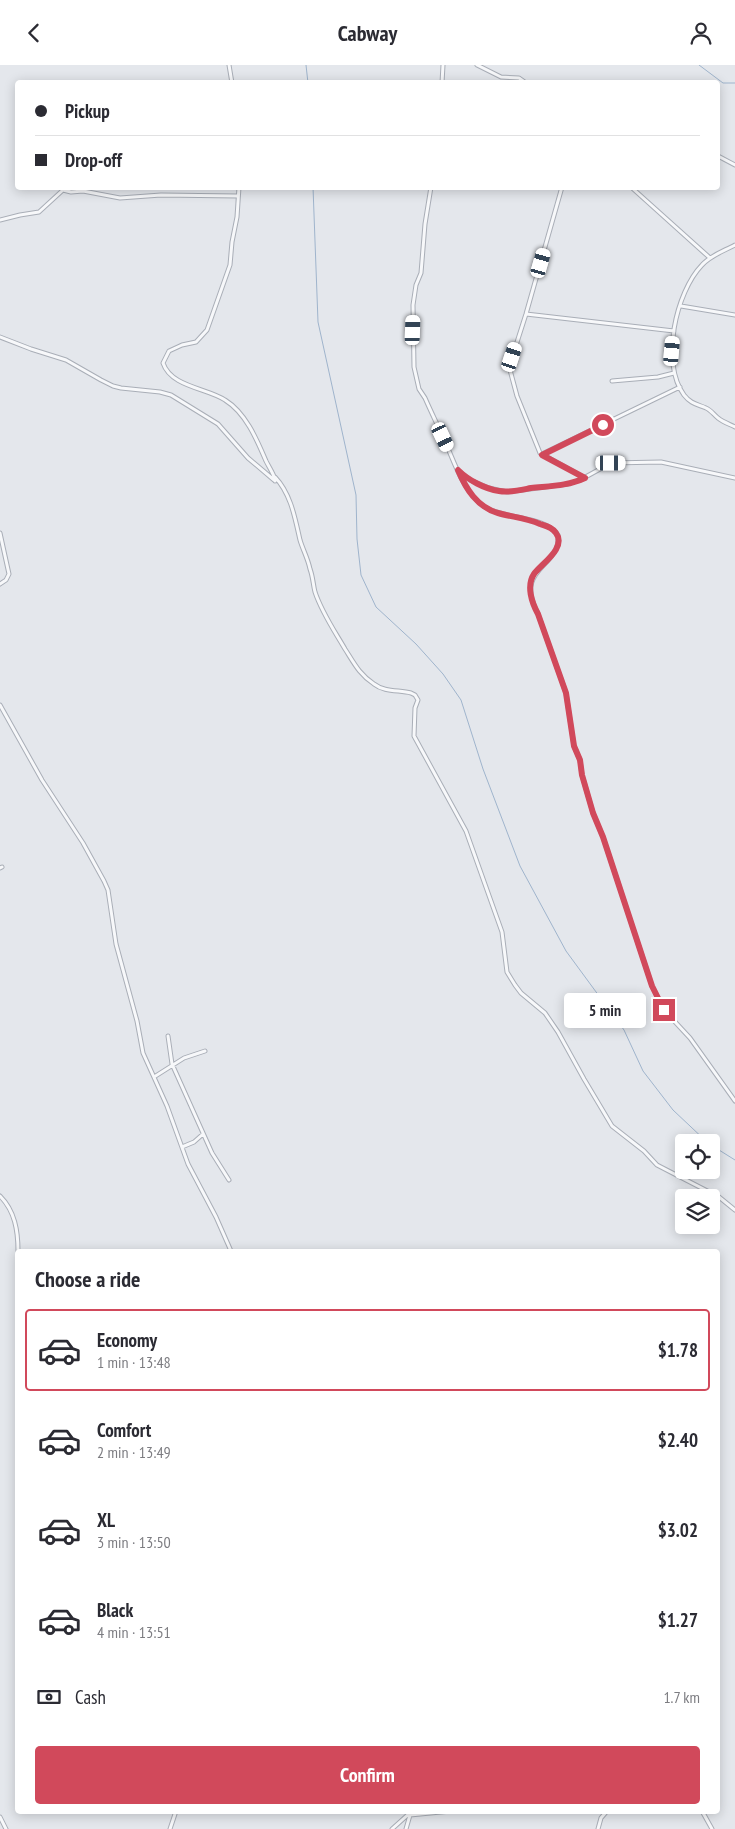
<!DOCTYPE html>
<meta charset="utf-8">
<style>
body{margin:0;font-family:"PT Sans Narrow",sans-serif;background:#f2f2f3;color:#2b2b33;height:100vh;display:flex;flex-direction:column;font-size:19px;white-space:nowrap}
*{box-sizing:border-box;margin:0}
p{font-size:16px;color:#7c7c81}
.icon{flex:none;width:28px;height:28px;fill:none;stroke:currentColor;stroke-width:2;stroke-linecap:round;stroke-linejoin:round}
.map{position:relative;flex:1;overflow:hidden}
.side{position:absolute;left:15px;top:1184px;width:705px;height:565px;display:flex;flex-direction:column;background:#fff;border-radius:5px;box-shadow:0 2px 12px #0003}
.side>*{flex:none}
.banner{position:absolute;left:15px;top:15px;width:705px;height:110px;border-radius:5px;box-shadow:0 2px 12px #0003;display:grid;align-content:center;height:110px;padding:0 20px;background:#fff}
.fabs{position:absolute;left:675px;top:1069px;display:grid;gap:10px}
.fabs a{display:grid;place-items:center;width:45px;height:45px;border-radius:5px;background:#fff;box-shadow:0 2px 12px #0003;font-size:25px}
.end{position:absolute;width:22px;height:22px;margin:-11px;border:6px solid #d1495b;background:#fff;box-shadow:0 0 0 2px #fff}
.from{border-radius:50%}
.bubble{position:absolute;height:35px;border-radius:5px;background:#fff;box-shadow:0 2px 12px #0003;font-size:16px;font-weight:800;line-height:35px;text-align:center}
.car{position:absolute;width:15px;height:30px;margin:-15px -8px;border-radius:6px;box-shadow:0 0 4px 1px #0007;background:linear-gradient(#fff 24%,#345 0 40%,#fff 0 76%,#345 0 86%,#fff 0)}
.banner b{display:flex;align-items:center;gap:18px;height:48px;font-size:19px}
.banner b+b{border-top:1px solid #e1e1e2}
.banner i{width:12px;height:12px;background:#2b2b33}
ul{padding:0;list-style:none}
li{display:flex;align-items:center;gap:15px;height:82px;margin:0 10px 8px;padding:0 10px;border:2px solid transparent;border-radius:5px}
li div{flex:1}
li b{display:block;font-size:19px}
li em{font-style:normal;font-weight:800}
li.current{border-color:#d1495b}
li>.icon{width:45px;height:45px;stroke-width:1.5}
h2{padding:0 20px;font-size:22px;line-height:60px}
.pay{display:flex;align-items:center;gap:12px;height:55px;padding:0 20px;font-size:19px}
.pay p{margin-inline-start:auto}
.action{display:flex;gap:10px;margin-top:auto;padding:10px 20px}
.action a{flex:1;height:58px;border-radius:5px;background:#d1495b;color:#fff;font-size:20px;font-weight:800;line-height:58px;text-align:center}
header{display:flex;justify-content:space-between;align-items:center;height:65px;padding:0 20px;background:#fff;font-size:22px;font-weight:800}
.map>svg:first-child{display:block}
</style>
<header><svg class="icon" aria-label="back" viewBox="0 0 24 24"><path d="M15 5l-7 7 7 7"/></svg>Cabway<svg class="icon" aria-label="person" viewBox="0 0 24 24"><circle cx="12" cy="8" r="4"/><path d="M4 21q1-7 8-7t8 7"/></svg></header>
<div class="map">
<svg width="735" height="1764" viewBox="0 0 735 1764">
<rect width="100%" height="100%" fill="#e4e7ec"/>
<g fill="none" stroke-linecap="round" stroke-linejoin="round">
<!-- stream -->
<path stroke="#9fb4cc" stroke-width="1" d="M306,0L308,18
M699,0L723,18H735
M313,122L318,257L356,430L357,474L361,510L376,542L416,579L443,609L461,635L483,704L520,801L566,886L624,965L643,1006L673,1045L708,1078
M711,1080L735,1095"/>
<!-- street casing -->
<g stroke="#a9aeb7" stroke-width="5">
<path id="street" d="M229,0L232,18
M477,0L501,12L519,13L526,18
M442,18L443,0
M718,91L735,100
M239,122L237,152L232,177L230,200L207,265L196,277L182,280L169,286L163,298C171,322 207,323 225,335C246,348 257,375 266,396C269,402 273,408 275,414
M431,122L425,159L421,208L416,220L413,240L414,302L419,324L425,333C432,349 440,365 447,381C456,402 464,426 482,440C502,455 545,450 558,470C561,504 513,501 538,549L566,628L574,681L580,695L582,710L593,748L603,772L652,921L664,945L690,973L735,1036
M562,122L526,249L511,296L510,305L517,331L540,388L585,413
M631,122L710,193
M0,155L20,150L39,147L63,125L71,127L83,126L120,133L161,130L238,131
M735,180C724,186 711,190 702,200C676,227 660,297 684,330C691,339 697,339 706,343C711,345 714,350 718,353C723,357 729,359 735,362
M681,241L735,250
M526,249L674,266
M0,272L31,284L66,295L101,315L113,321L121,323L160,327L171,330L218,359L248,393L274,415
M612,316L658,312L674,308
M542,389L680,322
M460,407L470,415L489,423L507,427L568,419L580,415L611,398L661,397L735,413
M275,416V412C291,429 295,453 300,475C303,485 308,494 310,504C313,512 313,519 315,527C322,548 334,565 345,584C354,598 359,609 374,619C384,627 399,625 411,628L415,630L418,635L415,643L414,671L466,766L502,867L507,907L515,920L521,928L545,948L558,967L584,1014L612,1061L644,1086L657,1100L719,1132L735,1145
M0,468L9,509L6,515L0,519
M0,640L42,715L83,778L104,816L108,825L116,879L137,956L143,988L167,1041L188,1099L216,1152L231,1186
M0,803L2,802
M168,971L172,999L212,1088L229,1115
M154,1012L184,993L205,986
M182,1082L194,1077L203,1069
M0,1131C15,1146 18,1166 18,1186
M702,1746L712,1764
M410,1750L451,1746
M0,1752L6,1764
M170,1764L176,1746
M392,1764L412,1746
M406,1764L410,1750L408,1746
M598,1764L601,1753L607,1746"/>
</g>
<!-- street -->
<use href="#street" stroke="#f7f8fa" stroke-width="3"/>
</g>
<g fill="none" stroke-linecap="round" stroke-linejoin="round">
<!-- route -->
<path stroke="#d1495b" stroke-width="6" d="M603,360L542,390L585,413C568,421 549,421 531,423C521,425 510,428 499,426C485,424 468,415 458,405C466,424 477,442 498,448C512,452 526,453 540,459C546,461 552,462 556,468C567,483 541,499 534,509C526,521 532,538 538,549L566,628L574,681L580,695L582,710L593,748L603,772L652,921L664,945"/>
</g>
</svg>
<div class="fabs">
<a><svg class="icon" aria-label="locate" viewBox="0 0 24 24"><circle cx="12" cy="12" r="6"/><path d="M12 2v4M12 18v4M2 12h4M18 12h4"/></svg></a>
<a><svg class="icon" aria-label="layers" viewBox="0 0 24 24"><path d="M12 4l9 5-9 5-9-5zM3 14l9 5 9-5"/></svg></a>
</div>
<i class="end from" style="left:603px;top:360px"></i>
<i class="end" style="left:664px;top:945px"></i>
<div class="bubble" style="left:564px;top:928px;width:82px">5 min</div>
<i class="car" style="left:541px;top:198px;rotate:16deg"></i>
<i class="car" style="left:413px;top:265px;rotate:2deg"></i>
<i class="car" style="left:672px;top:286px;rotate:5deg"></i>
<i class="car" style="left:512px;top:292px;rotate:18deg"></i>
<i class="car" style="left:443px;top:372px;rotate:155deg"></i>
<i class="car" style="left:611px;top:398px;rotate:90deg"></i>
<div class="banner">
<b><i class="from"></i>Pickup</b>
<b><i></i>Drop-off</b>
</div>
<section class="side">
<h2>Choose a ride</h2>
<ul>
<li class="current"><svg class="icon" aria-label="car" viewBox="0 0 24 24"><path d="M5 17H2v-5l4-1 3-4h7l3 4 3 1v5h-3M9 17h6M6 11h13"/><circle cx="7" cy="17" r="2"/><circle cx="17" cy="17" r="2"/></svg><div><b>Economy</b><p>1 min · 13:48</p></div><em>$1.78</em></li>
<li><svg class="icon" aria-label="car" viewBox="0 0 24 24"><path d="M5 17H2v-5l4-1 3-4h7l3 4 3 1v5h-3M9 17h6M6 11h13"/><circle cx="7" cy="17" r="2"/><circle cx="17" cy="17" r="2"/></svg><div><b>Comfort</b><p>2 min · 13:49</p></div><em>$2.40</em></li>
<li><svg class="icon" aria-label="car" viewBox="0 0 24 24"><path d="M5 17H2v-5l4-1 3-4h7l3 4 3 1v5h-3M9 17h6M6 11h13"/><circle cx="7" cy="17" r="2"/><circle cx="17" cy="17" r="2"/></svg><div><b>XL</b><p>3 min · 13:50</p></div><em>$3.02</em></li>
<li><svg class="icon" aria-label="car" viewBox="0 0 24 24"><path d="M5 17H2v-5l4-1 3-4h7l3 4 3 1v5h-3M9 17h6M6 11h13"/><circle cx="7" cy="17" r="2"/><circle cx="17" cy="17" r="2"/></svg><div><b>Black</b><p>4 min · 13:51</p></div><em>$1.27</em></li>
</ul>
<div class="pay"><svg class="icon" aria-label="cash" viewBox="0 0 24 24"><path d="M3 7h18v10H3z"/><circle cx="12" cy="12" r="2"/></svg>Cash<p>1.7 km</p></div>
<div class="action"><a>Confirm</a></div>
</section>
</div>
